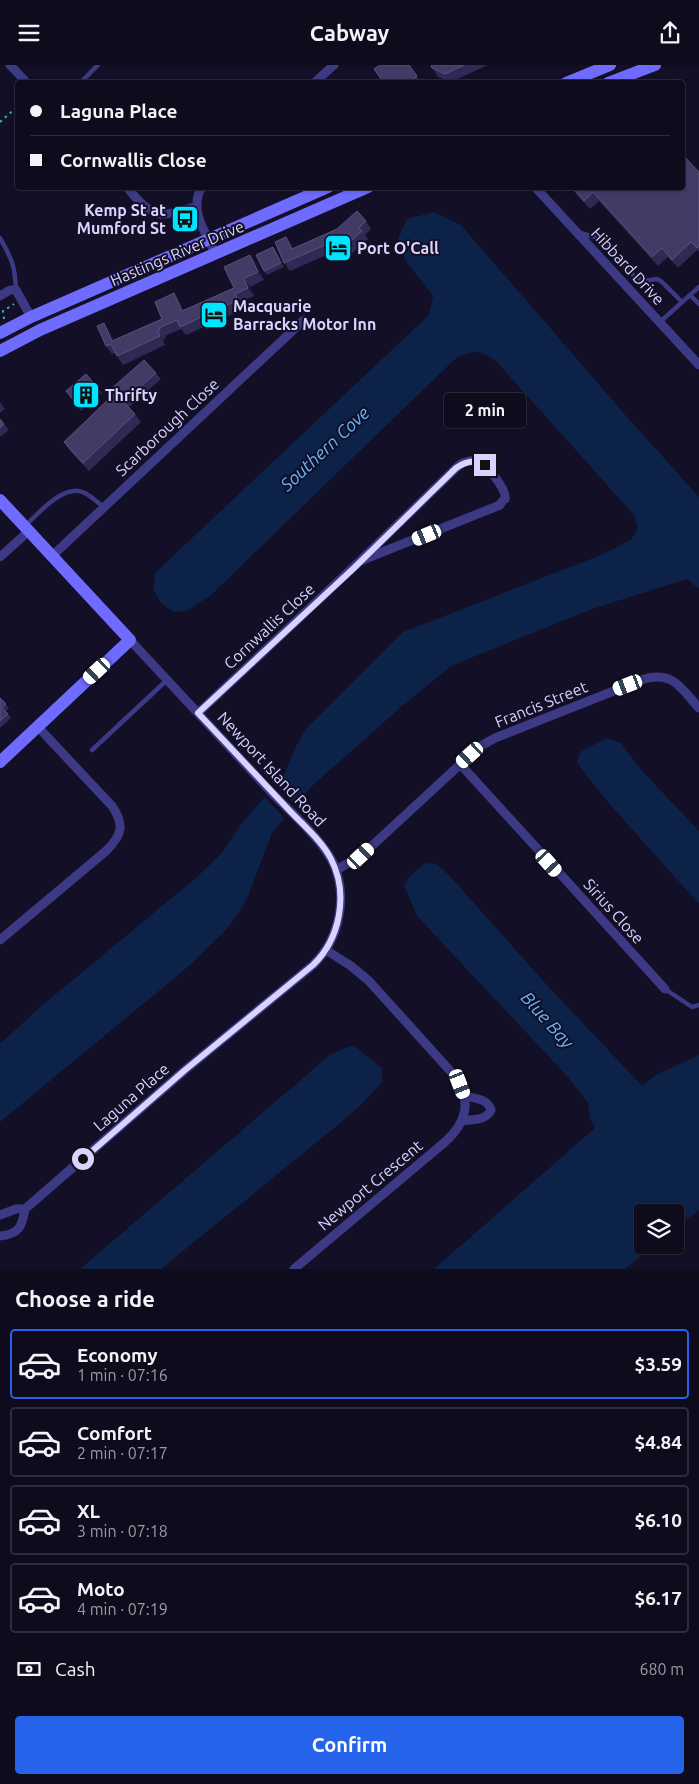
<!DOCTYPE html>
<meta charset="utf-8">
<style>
body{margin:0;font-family:Ubuntu,sans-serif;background:#171425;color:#f1f3f6;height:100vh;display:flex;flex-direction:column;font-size:19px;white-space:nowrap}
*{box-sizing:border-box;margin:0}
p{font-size:16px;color:#9b9ba3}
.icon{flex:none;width:28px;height:28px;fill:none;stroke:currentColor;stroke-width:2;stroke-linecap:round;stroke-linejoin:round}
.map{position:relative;height:1204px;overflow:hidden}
.sheet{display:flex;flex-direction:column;background:#0e0b1c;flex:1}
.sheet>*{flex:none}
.banner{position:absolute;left:15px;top:15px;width:670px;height:110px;border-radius:5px;box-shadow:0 1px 4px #0004,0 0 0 1px #2e2b3b;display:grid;align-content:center;height:110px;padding:0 15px;background:#0e0b1c}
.fabs{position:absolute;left:634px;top:1139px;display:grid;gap:10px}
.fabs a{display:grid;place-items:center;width:50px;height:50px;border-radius:5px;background:#0e0b1c;box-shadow:0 1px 4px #0004,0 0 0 1px #2e2b3b;font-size:25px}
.end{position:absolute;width:22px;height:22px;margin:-11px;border:6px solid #d9d4ff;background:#111;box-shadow:0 0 0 2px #111}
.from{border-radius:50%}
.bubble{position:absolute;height:35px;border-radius:5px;background:#0e0b1c;box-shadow:0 1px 4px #0004,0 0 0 1px #2e2b3b;font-size:16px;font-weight:700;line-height:35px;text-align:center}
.car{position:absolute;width:15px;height:30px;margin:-15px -8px;border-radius:6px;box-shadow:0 0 4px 1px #0007;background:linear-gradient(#fff 24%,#345 0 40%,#fff 0 76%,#345 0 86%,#fff 0)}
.banner b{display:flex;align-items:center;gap:18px;height:48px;font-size:19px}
.banner b+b{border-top:1px solid #2e2b3b}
.banner i{width:12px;height:12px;background:#f1f3f6}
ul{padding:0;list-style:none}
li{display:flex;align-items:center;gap:15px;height:70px;margin:0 10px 8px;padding:0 5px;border:2px solid #2e2b3b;border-radius:5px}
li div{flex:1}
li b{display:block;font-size:19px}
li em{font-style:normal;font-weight:700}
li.selected{border-color:#2563eb}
li>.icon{width:45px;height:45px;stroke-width:1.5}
h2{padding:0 15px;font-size:22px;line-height:60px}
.pay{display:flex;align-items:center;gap:12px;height:55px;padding:0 15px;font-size:19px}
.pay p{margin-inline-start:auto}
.primary-button{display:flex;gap:10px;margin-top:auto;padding:10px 15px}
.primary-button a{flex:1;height:58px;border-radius:5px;background:#2563eb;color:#fff;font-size:20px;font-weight:700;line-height:58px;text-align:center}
header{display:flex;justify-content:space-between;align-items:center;height:65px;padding:0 15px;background:#0e0b1c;font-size:22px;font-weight:700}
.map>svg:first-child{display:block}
</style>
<header><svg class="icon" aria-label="menu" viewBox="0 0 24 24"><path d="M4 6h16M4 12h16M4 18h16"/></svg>Cabway<svg class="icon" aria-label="share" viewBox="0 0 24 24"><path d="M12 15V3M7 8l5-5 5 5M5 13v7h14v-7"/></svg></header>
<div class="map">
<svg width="699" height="1204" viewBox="0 0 699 1204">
<rect width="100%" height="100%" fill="#130f26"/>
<!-- water -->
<path fill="#0c2248" d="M434,147L461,160L628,353L699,432V524L687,514L595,543L451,601L400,643L311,722L272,768L246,836L227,864L189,901L0,1057V979L38,944L197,812L222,788L242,758L285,708L296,681L306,664L403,567L601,490L631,475L638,463L634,450L496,296C478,284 474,285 455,294L210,531L186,546L174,547L162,539L153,524L156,507L429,250L433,231L405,195L398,173L407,154Z
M607,673L621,678L643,707L699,766V839L607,736L577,698L580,687Z
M425,798L436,799L449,810L547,920L642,1021L656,1010L699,990V1145L675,1164V1148H642V1180H655L625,1204H434L595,1063L590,1053L588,1038L568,1012L417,851L404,820L410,811Z
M353,980L382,1003V1017L362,1039L333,1064L161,1204H80L331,989Z"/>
<!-- pier -->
<path fill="#130f26" d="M274,717L298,742L286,755L263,730Z"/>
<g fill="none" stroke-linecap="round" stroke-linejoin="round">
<!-- path -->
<path stroke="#2fb8b0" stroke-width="2" stroke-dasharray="2.5 4" stroke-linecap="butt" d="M0,57L18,41
M4,254L3,246L14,239"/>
<!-- lane -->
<path stroke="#3d3a85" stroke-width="4.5" d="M80,18L98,0
M580,168L599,173L634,211L644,216L657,214L662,217L682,237
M0,173C12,194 15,201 16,225
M690,230L699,239
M660,257L699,222
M26,460C39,448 65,417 85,428C92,432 98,438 104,442
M92,685L167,615
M665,924L692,942L699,940"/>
<!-- street -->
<path stroke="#3d3a85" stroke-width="9" d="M10,0L27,18
M314,18L334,0
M127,122C135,132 147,148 161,149C170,150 186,144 196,142
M202,122C188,144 206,169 216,189
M535,122L699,300
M0,231L10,225H16L31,252
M470,396C473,396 476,395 478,396C486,398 507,425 505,434C504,434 500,439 500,440L360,496L456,403L462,398Z
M52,491L304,255
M0,492L29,466
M198,648L360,496
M460,699L665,924
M336,805L361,791L479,682L495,673L644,614C673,606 681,623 699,643
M0,875L106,786C122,770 125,760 112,741L38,662
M462,1056C473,1054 486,1056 491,1045C488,1034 475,1033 464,1031
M0,1150L16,1144H25
M0,1171C19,1169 22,1162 25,1144L185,1005L313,900C338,876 347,838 336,805C328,780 292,748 273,729C226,678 178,627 130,575
M294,1204L445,1077C468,1056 472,1035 453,1009L369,916L351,901L326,885"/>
<!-- secondary -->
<path stroke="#6f6bff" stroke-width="12" d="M566,18L610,0
M608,18L655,0
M0,268L31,252L328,122
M0,286L40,265L368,122
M0,435L130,575L0,697"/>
</g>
<!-- wall -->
<path fill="#312854" d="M409,0L421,17L384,18Z
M431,0H488L451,17L438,12Z
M699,107V187L697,185L678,203L668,192L658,201L599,136L590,144L570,122H682Z
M366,156L371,164L365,170L368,174L346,194L338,185L290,206L284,198L286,172L293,183Z
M276,186L284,202L267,210L264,206Z
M256,198L264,215L250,222L254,231L241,237L244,244L186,270L181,264L165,271L166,273L163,275L165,280L123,300L115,288L112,289L106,281L110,266L114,276L162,254L180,237L184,246L234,223Z
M156,308L161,314L129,342L135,349L141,357L89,406L70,386L64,377L115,329L111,324Z
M97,322L102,328L81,346L66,326Z
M0,337L5,344L0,348Z
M0,354L9,365L0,372Z
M0,633L9,643L6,646L11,653L0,663Z"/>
<!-- shaded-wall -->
<path fill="#1d163a" d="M286,172L292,180L297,192L292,184Z
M273,182L276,186L284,202L281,198Z
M250,190L256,198L264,215L258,207Z
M244,213L250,222L254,231L248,223Z
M174,228L180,237L188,255L182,246Z
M235,229L241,237L244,244L238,235Z
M104,258L110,266L118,284L112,276Z
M158,266L163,275L165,280L160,271Z"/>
<!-- building -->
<path fill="#433a66" stroke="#5a527e" d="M380,0H409L417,11L409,18H384L374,4Z
M431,0H464L445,9L432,3Z
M682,89L699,107V181L697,183L691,177L672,195L662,183L652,192L593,127L584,136L572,122H682Z
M357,146L366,156L359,163L362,166L340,186L332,177L284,198L275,177L286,172L292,184L337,164Z
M273,182L281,198L264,206L256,190Z
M250,190L258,207L244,213L248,223L235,229L238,235L180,262L177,255L159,263L160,265L158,266L160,271L117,291L111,279L106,281L97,261L104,258L112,276L162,254L155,237L174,228L182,246L234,223L224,202Z
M144,295L156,308L123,337L111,324Z
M86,309L97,322L77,340L66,326Z
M115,328L135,349L83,398L64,377Z
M0,354L4,359L0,363Z
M0,633L6,639L2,643L8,649L0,656Z"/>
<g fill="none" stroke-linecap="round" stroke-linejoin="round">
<!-- route -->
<path stroke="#d9d4ff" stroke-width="6" d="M83,1094L185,1005L313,900C340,874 349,829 331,794C322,776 303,760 289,745C259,713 228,680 198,648L354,503L456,403C466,396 475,394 485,400"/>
</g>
<!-- icons -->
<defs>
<g id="bus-square" transform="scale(1.4375)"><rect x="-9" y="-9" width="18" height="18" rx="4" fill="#00e5ff" stroke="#130f26"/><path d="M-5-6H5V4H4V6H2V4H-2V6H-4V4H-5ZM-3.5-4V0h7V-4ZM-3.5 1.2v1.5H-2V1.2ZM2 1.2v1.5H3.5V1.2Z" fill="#111"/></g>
<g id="hotel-square" transform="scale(1.4375)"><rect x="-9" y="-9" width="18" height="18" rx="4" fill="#00e5ff" stroke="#130f26"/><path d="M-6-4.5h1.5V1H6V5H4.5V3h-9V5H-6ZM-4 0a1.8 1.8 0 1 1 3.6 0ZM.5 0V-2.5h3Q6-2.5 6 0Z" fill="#111"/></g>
<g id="building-square" transform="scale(1.4375)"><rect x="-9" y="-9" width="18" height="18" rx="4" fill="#00e5ff" stroke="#130f26"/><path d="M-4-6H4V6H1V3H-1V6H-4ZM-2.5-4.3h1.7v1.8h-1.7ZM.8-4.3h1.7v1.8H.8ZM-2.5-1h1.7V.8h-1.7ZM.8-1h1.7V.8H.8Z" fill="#111"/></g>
</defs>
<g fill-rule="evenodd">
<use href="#bus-square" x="185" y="154"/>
<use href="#hotel-square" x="338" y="183"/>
<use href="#hotel-square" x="214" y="250"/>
<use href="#building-square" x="86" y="330"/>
</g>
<g text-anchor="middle" stroke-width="4" stroke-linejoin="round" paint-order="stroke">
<!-- poi labels -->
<g font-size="16" font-weight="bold" fill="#d9d4ff" stroke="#130f26" text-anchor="start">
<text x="166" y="151" text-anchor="end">Kemp St at<tspan x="166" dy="18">Mumford St</tspan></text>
<text x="357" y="189">Port O'Call</text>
<text x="233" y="247">Macquarie<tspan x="233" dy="18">Barracks Motor Inn</tspan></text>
<text x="105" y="336">Thrifty</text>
</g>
<!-- street labels -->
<g font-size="16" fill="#d9d4ff" stroke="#130f26">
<text transform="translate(177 188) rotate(-23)" y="6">Hastings River Drive</text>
<text transform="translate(628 201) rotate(47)" y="6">Hibbard Drive</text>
<text transform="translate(167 362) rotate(-43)" y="6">Scarborough Close</text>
<text transform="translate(269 561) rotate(-43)" y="6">Cornwallis Close</text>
<text transform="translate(541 639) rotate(-22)" y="6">Francis Street</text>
<text transform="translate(272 704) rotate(47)" y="6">Newport Island Road</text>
<text transform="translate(614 846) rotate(48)" y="6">Sirius Close</text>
<text transform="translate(131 1032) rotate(-41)" y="6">Laguna Place</text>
<text transform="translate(370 1120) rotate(-40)" y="6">Newport Crescent</text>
</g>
<!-- water labels -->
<g font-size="18" font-style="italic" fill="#62b6ff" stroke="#130f26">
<text transform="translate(325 384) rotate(-43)" y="6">Southern Cove</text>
<text transform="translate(547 955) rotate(48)" y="6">Blue Bay</text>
</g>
</g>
</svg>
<div class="fabs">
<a><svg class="icon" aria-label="layers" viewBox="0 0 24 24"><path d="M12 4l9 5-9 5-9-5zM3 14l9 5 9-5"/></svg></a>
</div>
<i class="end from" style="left:83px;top:1094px"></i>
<i class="end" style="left:485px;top:400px"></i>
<div class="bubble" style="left:444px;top:328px;width:82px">2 min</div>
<i class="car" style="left:427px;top:470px;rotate:248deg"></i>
<i class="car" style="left:97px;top:606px;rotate:227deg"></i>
<i class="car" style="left:628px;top:620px;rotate:249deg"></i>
<i class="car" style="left:470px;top:690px;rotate:228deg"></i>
<i class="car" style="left:361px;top:791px;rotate:47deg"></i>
<i class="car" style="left:549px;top:798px;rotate:138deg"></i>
<i class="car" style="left:460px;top:1019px;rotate:159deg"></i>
<div class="banner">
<b><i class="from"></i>Laguna Place</b>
<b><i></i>Cornwallis Close</b>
</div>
</div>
<section class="sheet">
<h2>Choose a ride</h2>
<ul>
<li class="selected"><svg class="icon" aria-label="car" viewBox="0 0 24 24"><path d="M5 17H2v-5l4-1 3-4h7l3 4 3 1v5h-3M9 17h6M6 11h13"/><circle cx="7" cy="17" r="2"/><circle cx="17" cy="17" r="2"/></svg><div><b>Economy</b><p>1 min · 07:16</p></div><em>$3.59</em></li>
<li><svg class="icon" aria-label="car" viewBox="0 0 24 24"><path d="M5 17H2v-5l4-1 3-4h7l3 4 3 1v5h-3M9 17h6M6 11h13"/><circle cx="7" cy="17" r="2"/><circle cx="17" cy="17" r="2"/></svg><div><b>Comfort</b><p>2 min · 07:17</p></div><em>$4.84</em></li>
<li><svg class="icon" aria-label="car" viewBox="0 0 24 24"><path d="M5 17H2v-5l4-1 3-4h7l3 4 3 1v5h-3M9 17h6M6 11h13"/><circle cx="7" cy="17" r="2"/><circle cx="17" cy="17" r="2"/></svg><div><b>XL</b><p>3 min · 07:18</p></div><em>$6.10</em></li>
<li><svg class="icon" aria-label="car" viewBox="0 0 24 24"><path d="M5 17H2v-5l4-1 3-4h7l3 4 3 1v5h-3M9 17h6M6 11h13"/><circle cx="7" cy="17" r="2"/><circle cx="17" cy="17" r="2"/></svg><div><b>Moto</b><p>4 min · 07:19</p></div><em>$6.17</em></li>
</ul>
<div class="pay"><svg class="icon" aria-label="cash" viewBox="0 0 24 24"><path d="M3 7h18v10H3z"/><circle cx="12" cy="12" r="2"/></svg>Cash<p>680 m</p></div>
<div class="primary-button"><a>Confirm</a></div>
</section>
